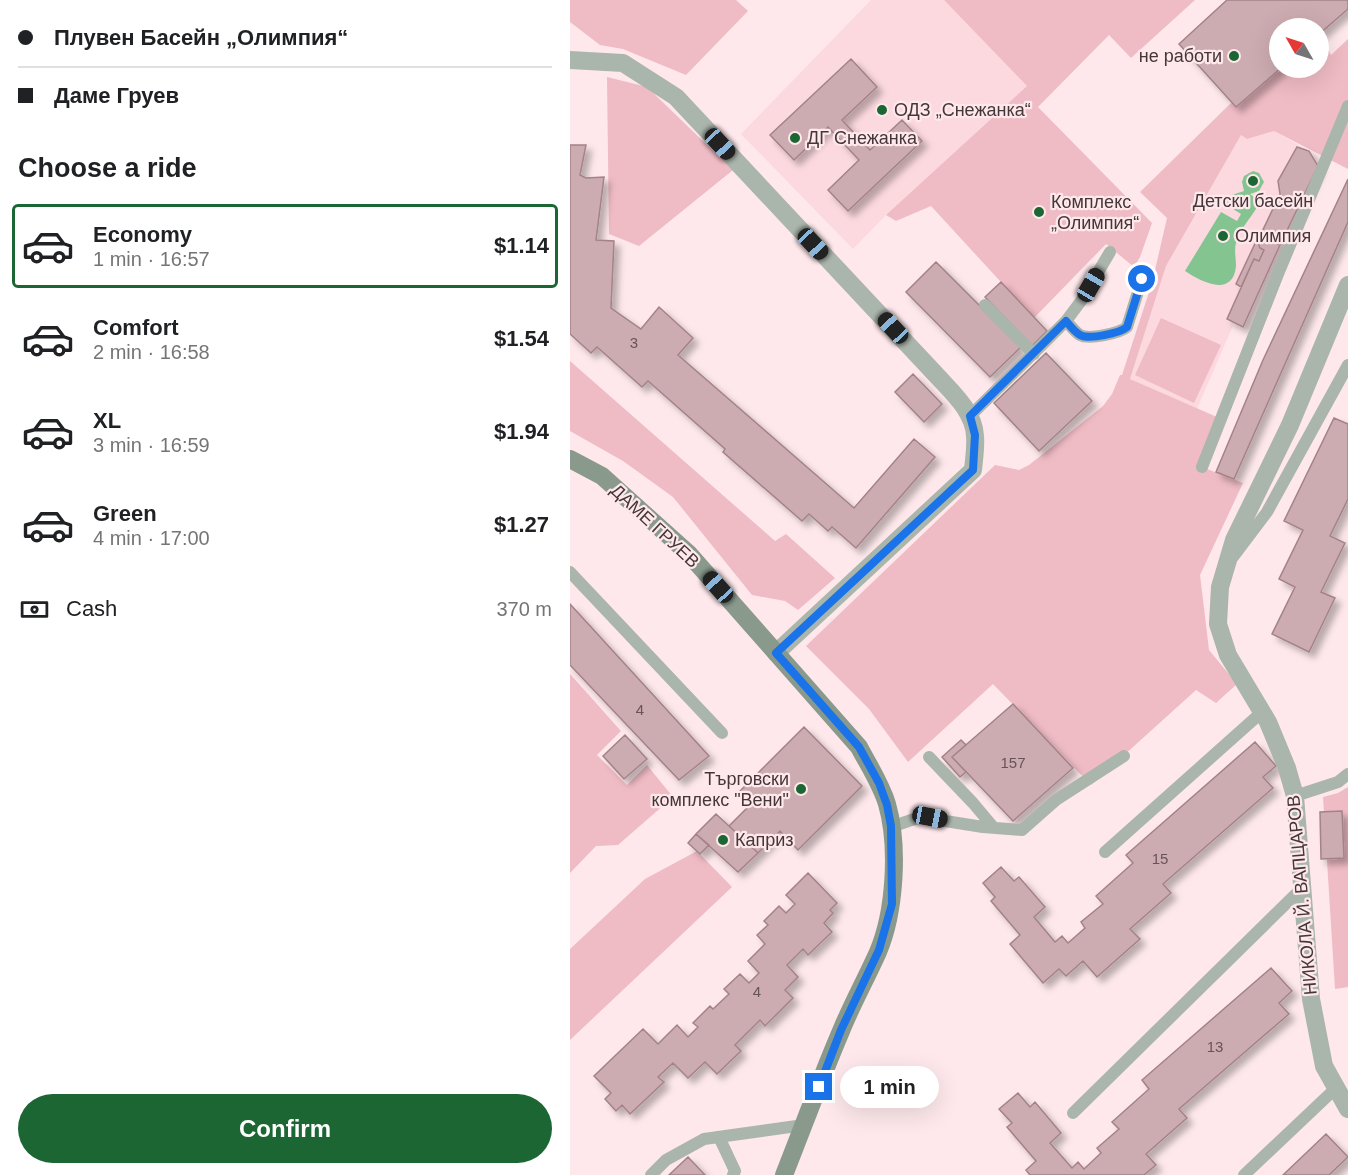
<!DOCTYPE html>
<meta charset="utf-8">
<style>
body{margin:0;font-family:Helvetica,sans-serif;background:#f2f2f2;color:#202124;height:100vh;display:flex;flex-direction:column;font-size:22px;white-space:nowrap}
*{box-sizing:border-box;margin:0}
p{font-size:20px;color:#757577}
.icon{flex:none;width:33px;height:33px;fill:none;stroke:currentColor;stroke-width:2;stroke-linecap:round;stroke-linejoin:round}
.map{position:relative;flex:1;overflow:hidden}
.sheet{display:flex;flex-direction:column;background:#fff;width:570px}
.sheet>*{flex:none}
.banner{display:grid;align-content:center;height:132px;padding:0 18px;background:#fff}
.needle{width:39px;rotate:309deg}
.fabs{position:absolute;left:699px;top:18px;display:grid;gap:12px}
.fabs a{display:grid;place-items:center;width:60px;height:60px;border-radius:50%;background:#fff;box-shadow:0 6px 24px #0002;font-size:30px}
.end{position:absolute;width:27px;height:27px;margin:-14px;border:8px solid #1a73e8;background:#fff;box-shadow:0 0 0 3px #fff}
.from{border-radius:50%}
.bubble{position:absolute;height:42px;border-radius:21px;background:#fff;box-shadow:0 6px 24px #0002;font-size:20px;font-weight:700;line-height:42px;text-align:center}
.car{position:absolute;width:18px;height:36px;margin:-18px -9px;border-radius:8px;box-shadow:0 0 4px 2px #0007;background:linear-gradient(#222 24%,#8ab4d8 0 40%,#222 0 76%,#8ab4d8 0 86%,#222 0)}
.banner b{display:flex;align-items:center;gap:21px;height:57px;font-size:22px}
.banner b+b{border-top:2px solid #e0e0e0}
.banner i{width:15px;height:15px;background:#202124}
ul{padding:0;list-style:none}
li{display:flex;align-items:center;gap:18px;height:84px;margin:0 12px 9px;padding:0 6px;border:3px solid transparent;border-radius:6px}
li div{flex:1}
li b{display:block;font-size:22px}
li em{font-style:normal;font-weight:700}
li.on{border-color:#1c6634}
li>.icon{width:54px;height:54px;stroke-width:1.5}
h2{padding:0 18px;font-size:27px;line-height:72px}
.pay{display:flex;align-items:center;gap:15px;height:66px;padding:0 18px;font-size:22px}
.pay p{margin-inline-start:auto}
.action{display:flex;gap:12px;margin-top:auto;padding:12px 18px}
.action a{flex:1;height:69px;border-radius:36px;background:#1c6634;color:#fff;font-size:24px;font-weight:700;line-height:69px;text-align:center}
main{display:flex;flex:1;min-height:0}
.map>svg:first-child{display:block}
</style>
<main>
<section class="sheet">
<div class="banner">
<b><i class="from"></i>Плувен Басейн „Олимпия“</b>
<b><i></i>Даме Груев</b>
</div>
<h2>Choose a ride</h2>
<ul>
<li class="on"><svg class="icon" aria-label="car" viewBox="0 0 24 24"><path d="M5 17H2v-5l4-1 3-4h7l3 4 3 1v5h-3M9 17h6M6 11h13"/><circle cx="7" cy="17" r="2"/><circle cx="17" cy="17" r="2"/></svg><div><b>Economy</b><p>1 min · 16:57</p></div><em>$1.14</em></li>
<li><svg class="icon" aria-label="car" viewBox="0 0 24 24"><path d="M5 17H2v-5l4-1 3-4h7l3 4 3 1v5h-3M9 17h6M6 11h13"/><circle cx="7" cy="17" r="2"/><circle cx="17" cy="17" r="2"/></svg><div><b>Comfort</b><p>2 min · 16:58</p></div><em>$1.54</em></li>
<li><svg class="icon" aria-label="car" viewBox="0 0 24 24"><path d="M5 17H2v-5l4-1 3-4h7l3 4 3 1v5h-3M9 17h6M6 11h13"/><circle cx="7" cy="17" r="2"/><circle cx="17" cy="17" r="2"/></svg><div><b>XL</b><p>3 min · 16:59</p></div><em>$1.94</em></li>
<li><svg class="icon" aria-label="car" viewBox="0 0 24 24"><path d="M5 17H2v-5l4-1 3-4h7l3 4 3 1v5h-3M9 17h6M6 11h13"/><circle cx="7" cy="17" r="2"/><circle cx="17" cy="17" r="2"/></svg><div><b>Green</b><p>4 min · 17:00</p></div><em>$1.27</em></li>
</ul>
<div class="pay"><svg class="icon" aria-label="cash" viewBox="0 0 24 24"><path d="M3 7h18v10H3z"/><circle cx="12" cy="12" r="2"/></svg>Cash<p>370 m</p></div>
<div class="action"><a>Confirm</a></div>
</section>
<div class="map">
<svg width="778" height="1175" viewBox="0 0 778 1175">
<defs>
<filter id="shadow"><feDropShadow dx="5.5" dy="5.5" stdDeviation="3" flood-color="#0004"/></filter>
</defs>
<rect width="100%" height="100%" fill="#fee8eb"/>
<!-- built -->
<path fill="#fcd9de" d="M301,0H374L457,86L316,215L283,249L171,134Z
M704,131L739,151L748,166L673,327L664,323L627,409L560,379L596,266L671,135L677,139Z"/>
<!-- green -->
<path fill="#efbbc4" d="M0,0H166L178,11L116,75L53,49L30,45L0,22Z
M374,0H625L561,58L539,35L468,107L582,223L570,257L564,267L536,244L464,318L361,206L326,221L316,215L457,86Z
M778,39V169L704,131L677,139L671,135L596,266L560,379L647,417L632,467L673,483L630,575L639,650L667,684L646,703L626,690L521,785L423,684L338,762L299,709L236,646L425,465L449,470L459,465L533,406L542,394L550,375H552L582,283L597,218L570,192L660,104L703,74L718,68H748L749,53L758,49L761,55Z
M37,77L77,87L163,170L69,246L39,234Z
M591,318L651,345L624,403L565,375Z
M0,361L205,541L216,534L265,578L228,610L215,601L182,595L103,497L53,461L0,431Z
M0,674L51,731L27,755L57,785L77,765L103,797L48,845L26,846L0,873Z
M778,787V987L765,989L753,797L768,793Z
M127,851L162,887L0,1040V949L75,879Z"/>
<!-- water -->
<path fill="#83c491" d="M683,171L689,173L694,182L689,191L680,194L685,198L687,207C681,218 669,230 666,243C664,250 666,258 666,266C663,298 631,282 615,271L651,212L667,221L671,214L655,204L662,195L674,191L672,182L674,176Z"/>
<!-- building -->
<path fill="#cdacb1" stroke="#a38388" stroke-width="1.5" filter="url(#shadow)" d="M657,0H778V9L748,35V28H710L711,68L666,107L609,44Z
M281,59L307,87L272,120L300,150L332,120L352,141L278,211L258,190L289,160L258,127L224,160L200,135Z
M0,145H16L10,175L16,178L34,177L26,240L44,241L41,308L71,329L89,307L123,338L108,355L284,508L344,439L365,457L286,548L262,527L258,531L239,514L232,521L153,452L155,449L78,381L72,387L27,347L21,353L0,334Z
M727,147L739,151L748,166L710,245L690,236L710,194L708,181Z
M778,179V222L664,479L646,472L693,360Z
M689,235L690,236L688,243L690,248L694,250L689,261L684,259L671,287L666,284Z
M690,236L710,245L673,327L657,319L684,259L689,261L694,250L690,248L688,243Z
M366,262L451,347L420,377L336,292Z
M431,282L477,331L462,346L415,297Z
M476,353L522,401L469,451L424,403Z
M343,374L372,404L354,422L325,392Z
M764,418L778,424V499L760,536L775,543L751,592L765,598L739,652L702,634L725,587L709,579L733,530L714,521Z
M0,604L139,756L109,780L0,665Z
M443,704L503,768L443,821L382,757Z
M234,727L292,786L228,850L210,831L188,853L159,826L182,803L170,791Z
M55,735L77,759L54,779L33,756Z
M391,740L396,745L382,757L396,772L390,777L372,757Z
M685,742L706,766L693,777L703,788L593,884L601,893L560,929L570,939L527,977L513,961L496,976L489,969L473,983L440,944L450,935L421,901L425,897L413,883L431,867L444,881L449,877L475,907L464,917L485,942L492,936L498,943L515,928L511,922L533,904L526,896L563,863L556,855Z
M772,811L774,858L751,859L750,812Z
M146,814L188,853L168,872L126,834Z
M126,834L139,845L130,854L118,843Z
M238,873L267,903L260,910L263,913L254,923L262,932L238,955L233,949L217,965L228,977L215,990L223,998L195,1026L190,1020L165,1045L171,1051L147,1074L135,1062L118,1078L103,1063L88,1077L94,1082L60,1114L52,1105L46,1111L35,1099L41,1093L24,1076L73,1029L88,1044L107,1025L118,1037L128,1027L123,1023L140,1006L143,1009L159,994L154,989L170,974L179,983L189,973L178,961L195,944L187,935L198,925L194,921L209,906L216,913L225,904L216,895Z
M701,968L722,991L709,1003L719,1014L609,1109L617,1118L576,1154L586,1165L574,1175H460L456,1170L466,1161L437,1127L442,1123L429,1109L448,1093L460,1107L465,1102L491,1133L480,1143L502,1168L508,1162L514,1169L531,1153L527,1148L549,1129L542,1122L579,1089L572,1080Z
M756,1134L778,1157L759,1175H713Z
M118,1157L135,1175H99Z"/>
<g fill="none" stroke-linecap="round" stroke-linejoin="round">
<!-- lane -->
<path stroke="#aab5ac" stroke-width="12" d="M415,305L464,354
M496,321C500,325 505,332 510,335C519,340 550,333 557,327L572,279
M400,416L496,321L511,301L540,252
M632,467L708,274L778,106
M663,557L697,512L778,365
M0,572L152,733
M359,757L403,803L424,828
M725,796L768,782L778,774
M321,827L350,817L413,827L452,830L486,800L554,756
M535,852L692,712
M503,1113L732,888
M149,1137L165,1171L163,1175
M81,1175L96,1160L134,1139L234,1125
M674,1175L766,1088"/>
<!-- street -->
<path stroke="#aab5ac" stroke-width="18" d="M0,60L53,63L106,97L370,379C385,395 404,413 405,436C406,447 404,459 403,470L206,653
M778,285L720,425L664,540L650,587L648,624L658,655L698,722L717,768L725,796L741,999L754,1066L778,1109"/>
<!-- secondary -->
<path stroke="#89998c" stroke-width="18" d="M0,459L32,476L119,554L289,747C299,766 311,784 317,804C329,846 325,912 308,952C296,979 282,1004 271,1031C251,1078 233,1127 214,1175"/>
</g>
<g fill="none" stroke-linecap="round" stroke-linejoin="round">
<!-- route -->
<path stroke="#1a73e8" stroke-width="8" d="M249,1087L271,1030L309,950L322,904L321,826L317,805L309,783L289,747L206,653L403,470L405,435L400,416L496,321C500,326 505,332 510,335C519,340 550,333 557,327L572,279"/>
</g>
<!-- markers -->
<g fill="#1c6634" stroke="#fee8eb" stroke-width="2">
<circle cx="664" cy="56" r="6"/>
<circle cx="312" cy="110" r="6"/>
<circle cx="225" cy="138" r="6"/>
<circle cx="683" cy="181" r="6"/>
<circle cx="469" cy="212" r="6"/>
<circle cx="653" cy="236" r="6"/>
<circle cx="231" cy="789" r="6"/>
<circle cx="153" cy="840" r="6"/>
</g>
<g text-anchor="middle" stroke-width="4.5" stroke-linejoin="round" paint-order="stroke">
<!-- number labels -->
<g font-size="15" fill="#675457">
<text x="64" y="348">3</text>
<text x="70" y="715">4</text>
<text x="443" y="768">157</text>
<text x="590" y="864">15</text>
<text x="187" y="997">4</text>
<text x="645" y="1052">13</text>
</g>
<!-- poi labels -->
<g font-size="18" fill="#453739" stroke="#fee8eb" text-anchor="start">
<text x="652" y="62" text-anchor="end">не работи</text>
<text x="324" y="116">ОДЗ „Снежанка“</text>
<text x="237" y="144">ДГ Снежанка</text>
<text x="683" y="207" text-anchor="middle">Детски басейн</text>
<text x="481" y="208">Комплекс<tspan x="481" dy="21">„Олимпия“</tspan></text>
<text x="665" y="242">Олимпия</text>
<text x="219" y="785" text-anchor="end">Търговски<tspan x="219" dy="21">комплекс "Вени"</tspan></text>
<text x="165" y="846">Каприз</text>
</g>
<!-- street labels -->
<g font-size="18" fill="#453739" stroke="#fee8eb">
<text transform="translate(85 526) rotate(43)" y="6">ДАМЕ ГРУЕВ</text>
<text transform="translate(732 895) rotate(-95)" y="6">НИКОЛА Й. ВАПЦАРОВ</text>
</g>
</g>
</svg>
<div class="fabs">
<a><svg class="needle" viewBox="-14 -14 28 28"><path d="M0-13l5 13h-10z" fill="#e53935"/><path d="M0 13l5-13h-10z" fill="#757577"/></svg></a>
</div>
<i class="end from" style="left:572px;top:279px"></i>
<i class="end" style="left:249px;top:1087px"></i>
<div class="bubble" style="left:270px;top:1066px;width:99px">1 min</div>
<i class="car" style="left:150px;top:144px;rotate:137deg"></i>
<i class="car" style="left:243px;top:244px;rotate:137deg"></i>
<i class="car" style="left:521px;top:285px;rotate:30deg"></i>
<i class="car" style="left:323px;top:328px;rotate:317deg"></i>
<i class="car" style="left:148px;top:587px;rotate:318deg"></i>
<i class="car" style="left:360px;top:817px;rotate:101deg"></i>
</div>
</main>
